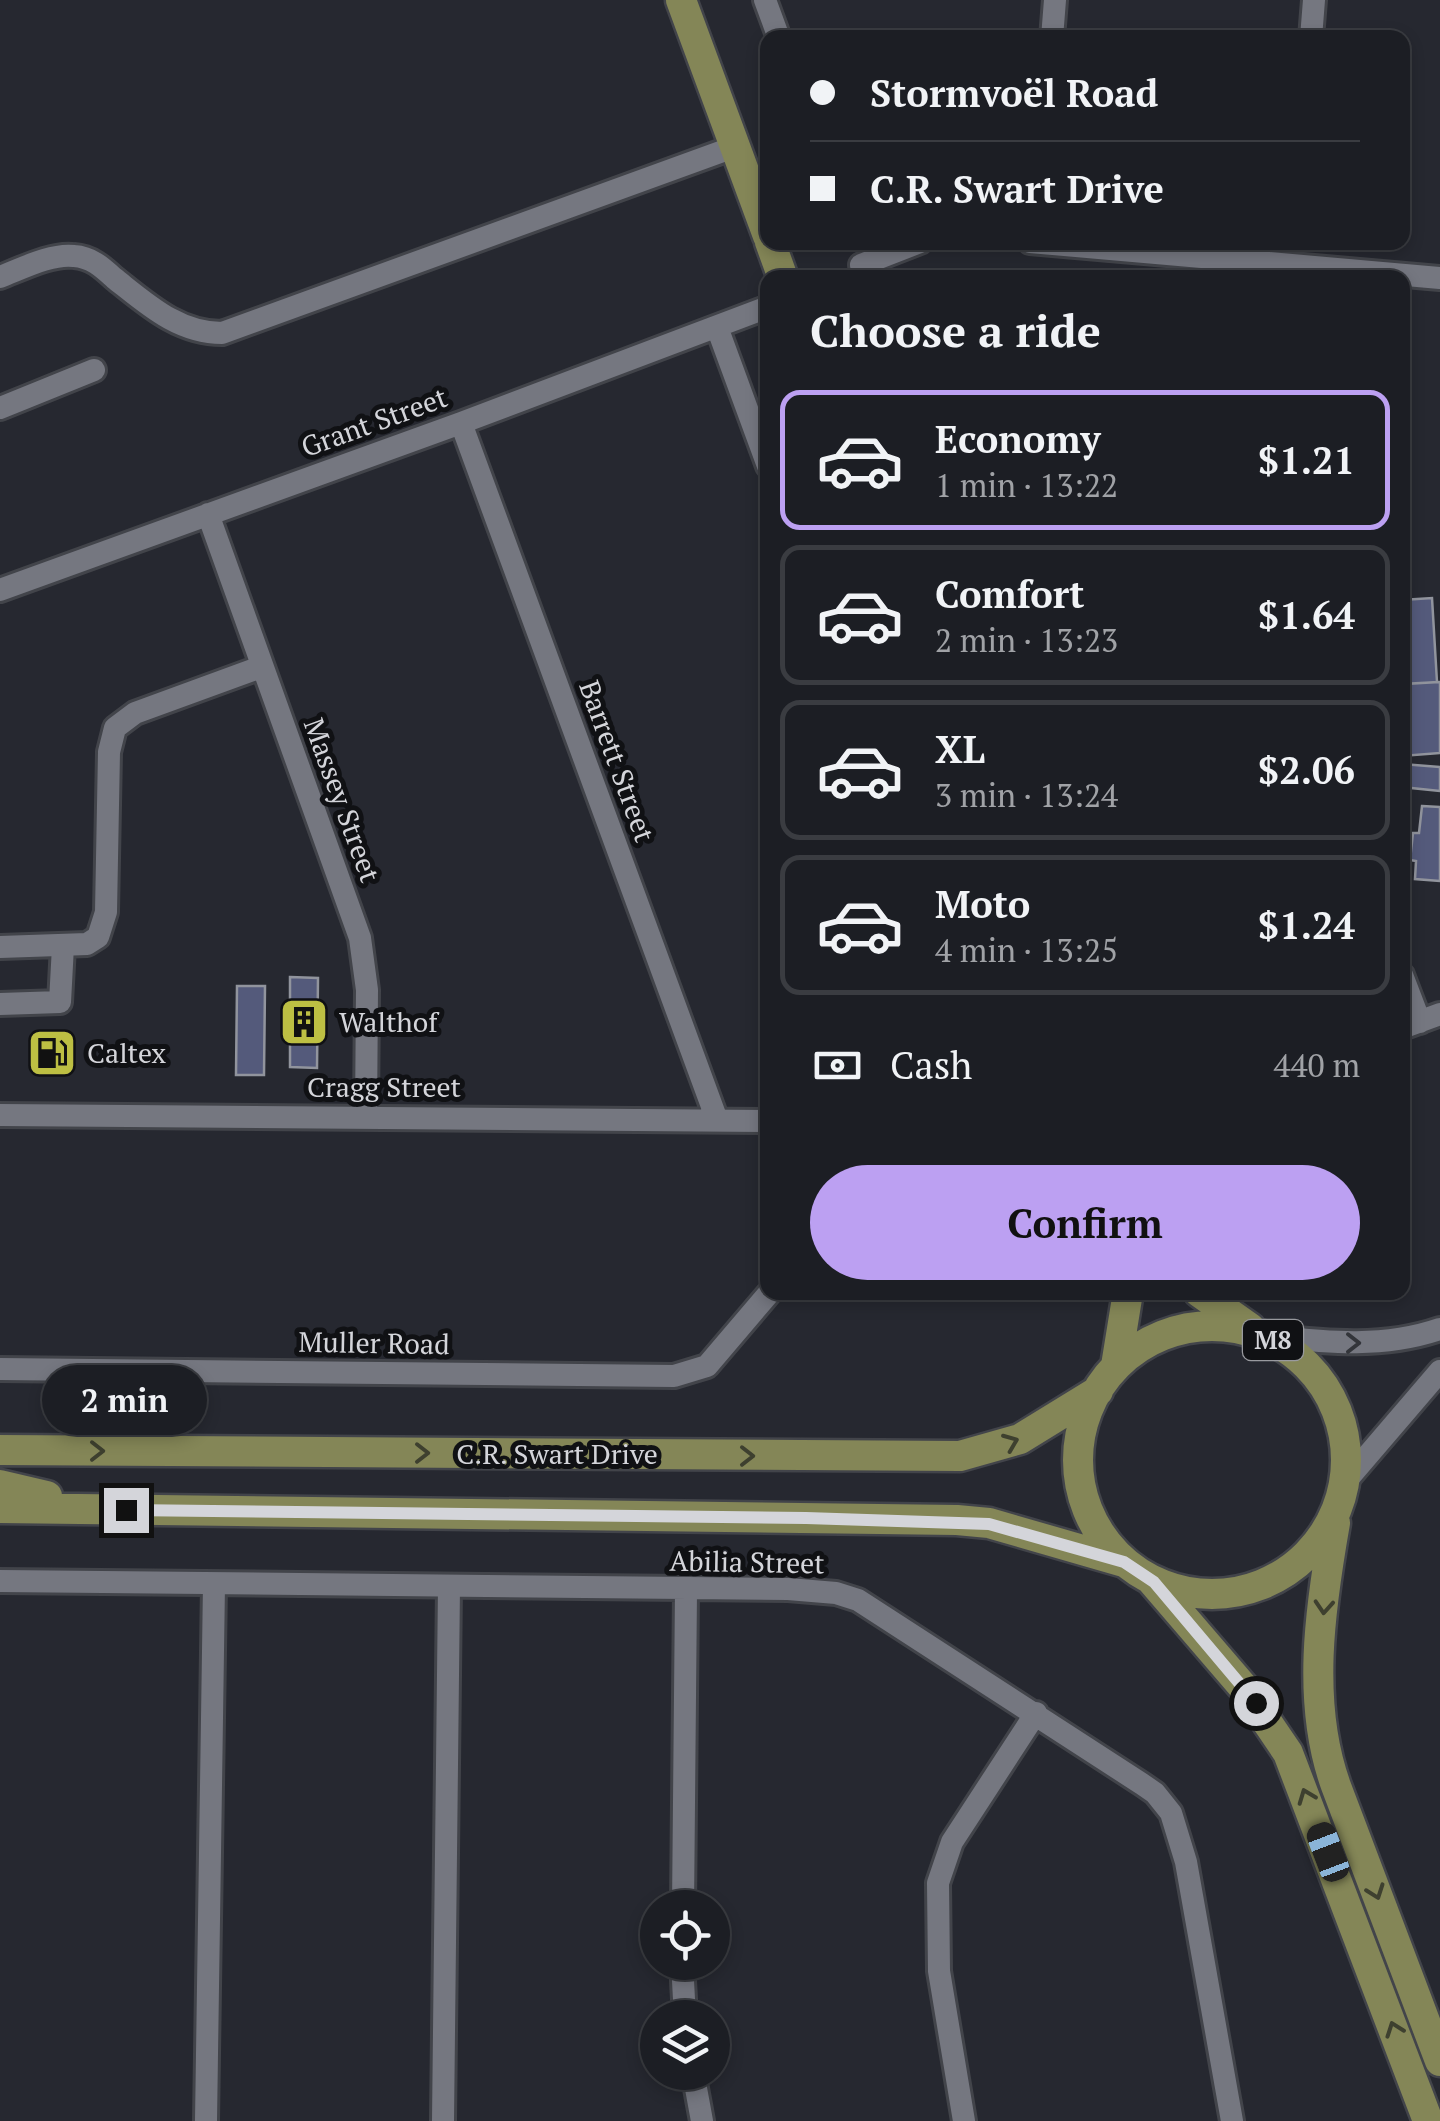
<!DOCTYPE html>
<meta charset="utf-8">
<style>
body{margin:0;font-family:"PT Serif",serif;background:#292b31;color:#f1f3f6;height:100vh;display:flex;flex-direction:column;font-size:38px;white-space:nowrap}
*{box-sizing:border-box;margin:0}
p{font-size:32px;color:#a0a2a6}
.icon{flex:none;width:55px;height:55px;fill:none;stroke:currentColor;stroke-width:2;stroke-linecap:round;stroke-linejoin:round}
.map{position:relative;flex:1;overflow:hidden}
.panel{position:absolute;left:760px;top:270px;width:650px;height:1030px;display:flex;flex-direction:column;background:#1c1e24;border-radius:20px;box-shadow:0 5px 15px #0003,0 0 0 2px #3a3c41}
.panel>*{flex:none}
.banner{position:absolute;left:760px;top:30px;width:650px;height:220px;border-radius:20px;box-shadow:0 5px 15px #0003,0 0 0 2px #3a3c41;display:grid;align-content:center;height:220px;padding:0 50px;background:#1c1e24}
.controls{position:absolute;left:640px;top:1890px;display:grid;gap:20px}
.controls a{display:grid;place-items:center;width:90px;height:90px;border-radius:50%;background:#1c1e24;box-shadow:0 5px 15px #0003,0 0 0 2px #3a3c41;font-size:50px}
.end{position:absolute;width:45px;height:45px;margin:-22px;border:12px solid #d4d5da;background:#111;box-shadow:0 0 0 5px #111}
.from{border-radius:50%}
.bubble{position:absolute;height:70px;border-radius:35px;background:#1c1e24;box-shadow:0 5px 15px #0003,0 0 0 2px #3a3c41;font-size:32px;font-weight:700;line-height:70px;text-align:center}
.car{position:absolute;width:30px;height:60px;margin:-30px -15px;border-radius:12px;box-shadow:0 0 8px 2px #0007;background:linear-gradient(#222 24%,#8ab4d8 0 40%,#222 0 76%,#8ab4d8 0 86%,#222 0)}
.banner b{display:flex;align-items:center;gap:35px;height:95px;font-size:38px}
.banner b+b{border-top:2px solid #3a3c41}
.banner i{width:25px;height:25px;background:#f1f3f6}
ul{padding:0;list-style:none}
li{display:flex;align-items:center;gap:30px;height:140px;margin:0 20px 15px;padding:0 30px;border:5px solid #3a3c41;border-radius:20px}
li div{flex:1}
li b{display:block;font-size:38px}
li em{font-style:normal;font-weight:700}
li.current{border-color:#bca0f2}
li>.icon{width:90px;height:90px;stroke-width:1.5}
h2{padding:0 50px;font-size:45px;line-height:120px}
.pay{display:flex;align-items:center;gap:25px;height:110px;padding:0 50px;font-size:38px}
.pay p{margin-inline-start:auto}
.cta{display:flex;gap:20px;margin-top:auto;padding:20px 50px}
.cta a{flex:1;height:115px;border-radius:60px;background:#bca0f2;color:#111;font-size:40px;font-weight:700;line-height:115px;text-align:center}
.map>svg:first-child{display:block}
</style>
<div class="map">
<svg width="1440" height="2121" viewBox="0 0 1440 2121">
<rect width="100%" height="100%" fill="#262830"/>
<!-- building -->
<path fill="#545a7b" stroke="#91949d" stroke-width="2.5" d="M1432,598L1437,682L1407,684L1402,600Z
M1440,682V753L1402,756V684Z
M1402,764L1440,767V791L1402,787Z
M1422,806L1440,807V881L1415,879L1416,861L1410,860L1413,833H1419Z
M290,977L318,978L317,1068L290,1067Z
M237,986H265L264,1075H236Z"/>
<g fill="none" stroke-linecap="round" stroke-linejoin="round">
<!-- minor casing -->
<g stroke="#42444a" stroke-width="28">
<path id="minor" d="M765,0L779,38
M1052,38L1055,0
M1311,38L1314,0
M1030,242L1440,278
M861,265L920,242
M0,277C21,269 52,253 74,256C91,257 102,267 114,278C147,304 178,333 222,333L734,147
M717,327L768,466
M0,408L94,370
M461,423L717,1120
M208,514L360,938L367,990L366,1117
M0,590L461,423L768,307
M0,947L87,944L98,937L106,912L109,752L115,728L135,713L261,667
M1402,975L1420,1022
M0,1004L60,1002L63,946
M1402,1028L1440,1014
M0,1115L768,1121
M1264,1336C1324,1342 1382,1349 1440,1329
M0,1369L674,1376L707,1366L770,1292
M1345,1482L1440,1371
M0,1581L788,1589L836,1593L858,1600L1142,1784L1155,1793L1171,1813L1186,1862L1232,2121
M683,1908L686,1591
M682,1962L685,2018
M693,2072L702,2121
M206,2121L214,1584
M443,2121L449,1586
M964,2121L939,1971L938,1883L952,1842L1036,1713"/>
</g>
<!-- major casing -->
<g stroke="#42444a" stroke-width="35">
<path id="major" d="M681,0L768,236
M770,242L783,278
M1199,1292L1250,1328
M1078 1460a134 134 0 1 1 268 0a134 134 0 1 1-268 0Z
M1116,1366L1128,1292
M0,1450L960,1456L1020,1439L1098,1391
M0,1485L47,1496
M0,1508L957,1520L989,1523L1124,1562
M1335,1523C1320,1608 1306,1703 1336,1786L1440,2061
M1153,1582L1244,1688L1288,1753L1428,2121"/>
</g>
<!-- minor -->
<use href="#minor" stroke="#757780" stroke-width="22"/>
<!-- major -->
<use href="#major" stroke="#848657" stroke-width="30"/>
</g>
<!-- one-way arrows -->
<defs><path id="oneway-chevron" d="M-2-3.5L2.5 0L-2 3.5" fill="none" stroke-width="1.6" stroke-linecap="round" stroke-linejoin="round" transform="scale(2.5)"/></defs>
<use stroke="#33353a" href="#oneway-chevron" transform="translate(1353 1343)"/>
<g stroke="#3e402f">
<use href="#oneway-chevron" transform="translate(1011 1442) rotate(-22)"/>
<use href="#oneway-chevron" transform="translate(97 1451)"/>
<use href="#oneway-chevron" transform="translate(422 1453)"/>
<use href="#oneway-chevron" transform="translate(747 1456)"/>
<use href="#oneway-chevron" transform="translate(1324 1607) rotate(94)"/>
<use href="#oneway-chevron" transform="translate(1306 1796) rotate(-111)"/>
<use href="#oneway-chevron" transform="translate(1376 1892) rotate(70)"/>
<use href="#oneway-chevron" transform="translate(1394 2029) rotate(-110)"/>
</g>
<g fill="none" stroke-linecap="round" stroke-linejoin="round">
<!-- route -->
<path stroke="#d4d5da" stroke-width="12" d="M126,1510L806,1518L989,1524L1124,1562L1154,1582L1256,1703"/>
</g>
<!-- icons -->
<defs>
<g id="building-square" transform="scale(2.5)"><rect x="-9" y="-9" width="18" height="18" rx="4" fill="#bdbf43" stroke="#101114"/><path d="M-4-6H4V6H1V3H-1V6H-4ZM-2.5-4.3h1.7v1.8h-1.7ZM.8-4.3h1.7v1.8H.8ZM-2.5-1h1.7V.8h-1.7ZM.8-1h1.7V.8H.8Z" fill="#111"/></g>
<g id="fuel-square" transform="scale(2.5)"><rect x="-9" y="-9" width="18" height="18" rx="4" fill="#bdbf43" stroke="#101114"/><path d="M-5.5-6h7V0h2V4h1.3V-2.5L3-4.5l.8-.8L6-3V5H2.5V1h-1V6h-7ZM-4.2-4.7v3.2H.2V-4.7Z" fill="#111"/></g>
</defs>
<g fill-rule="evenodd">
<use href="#building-square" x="304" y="1022"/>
<use href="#fuel-square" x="52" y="1053"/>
</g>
<g text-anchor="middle" stroke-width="10" stroke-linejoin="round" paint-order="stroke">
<!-- shield labels -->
<rect fill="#101114" stroke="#999a9f" stroke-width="2.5" x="1243" y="1320" width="60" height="40" rx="8"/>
<g font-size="25" font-weight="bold" fill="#d4d5da">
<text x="1273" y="1349">M8</text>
</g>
<!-- street labels -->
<g font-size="28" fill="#d4d5da" stroke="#101114">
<text transform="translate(374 422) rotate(-20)" y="10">Grant Street</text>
<text transform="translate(617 761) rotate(70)" y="10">Barrett Street</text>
<text transform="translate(342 800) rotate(70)" y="10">Massey Street</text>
<text x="384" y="1097">Cragg Street</text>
<text transform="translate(374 1343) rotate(1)" y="10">Muller Road</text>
<text x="557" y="1464">C.R. Swart Drive</text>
<text transform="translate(747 1562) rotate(1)" y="10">Abilia Street</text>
</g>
<!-- poi labels -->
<g font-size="28" fill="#d4d5da" stroke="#101114" text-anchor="start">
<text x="339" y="1032">Walthof</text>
<text x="87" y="1063">Caltex</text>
</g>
</g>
</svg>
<div class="controls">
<a><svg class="icon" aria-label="locate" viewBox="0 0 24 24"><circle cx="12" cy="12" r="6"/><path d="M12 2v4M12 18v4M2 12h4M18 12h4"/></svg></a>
<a><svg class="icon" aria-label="layers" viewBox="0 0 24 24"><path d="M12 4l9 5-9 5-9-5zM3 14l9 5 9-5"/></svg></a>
</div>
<i class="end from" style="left:1256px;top:1703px"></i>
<i class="end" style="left:126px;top:1510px"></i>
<div class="bubble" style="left:42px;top:1365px;width:165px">2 min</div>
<i class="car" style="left:1328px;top:1852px;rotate:339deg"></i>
<div class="banner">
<b><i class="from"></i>Stormvoël Road</b>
<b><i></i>C.R. Swart Drive</b>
</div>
<section class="panel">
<h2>Choose a ride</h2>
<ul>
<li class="current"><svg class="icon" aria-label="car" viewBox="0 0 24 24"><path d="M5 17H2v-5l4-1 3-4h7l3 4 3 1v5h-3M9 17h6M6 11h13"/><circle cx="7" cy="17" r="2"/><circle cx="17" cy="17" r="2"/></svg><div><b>Economy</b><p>1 min · 13:22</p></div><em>$1.21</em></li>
<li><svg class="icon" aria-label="car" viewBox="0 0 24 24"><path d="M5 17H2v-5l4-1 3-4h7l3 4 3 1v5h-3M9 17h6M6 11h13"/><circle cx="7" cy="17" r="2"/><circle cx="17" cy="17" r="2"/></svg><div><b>Comfort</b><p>2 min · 13:23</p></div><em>$1.64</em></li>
<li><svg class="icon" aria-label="car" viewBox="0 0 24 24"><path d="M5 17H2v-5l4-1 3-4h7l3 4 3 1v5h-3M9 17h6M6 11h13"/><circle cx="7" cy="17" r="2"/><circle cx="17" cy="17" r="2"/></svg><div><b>XL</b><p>3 min · 13:24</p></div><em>$2.06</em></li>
<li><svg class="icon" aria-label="car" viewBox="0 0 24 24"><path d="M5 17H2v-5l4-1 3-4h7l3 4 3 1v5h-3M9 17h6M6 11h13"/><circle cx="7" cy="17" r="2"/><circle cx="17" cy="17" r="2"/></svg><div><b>Moto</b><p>4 min · 13:25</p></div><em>$1.24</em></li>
</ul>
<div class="pay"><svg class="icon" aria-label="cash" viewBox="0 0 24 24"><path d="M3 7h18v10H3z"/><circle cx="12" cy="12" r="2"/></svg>Cash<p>440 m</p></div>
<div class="cta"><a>Confirm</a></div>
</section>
</div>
